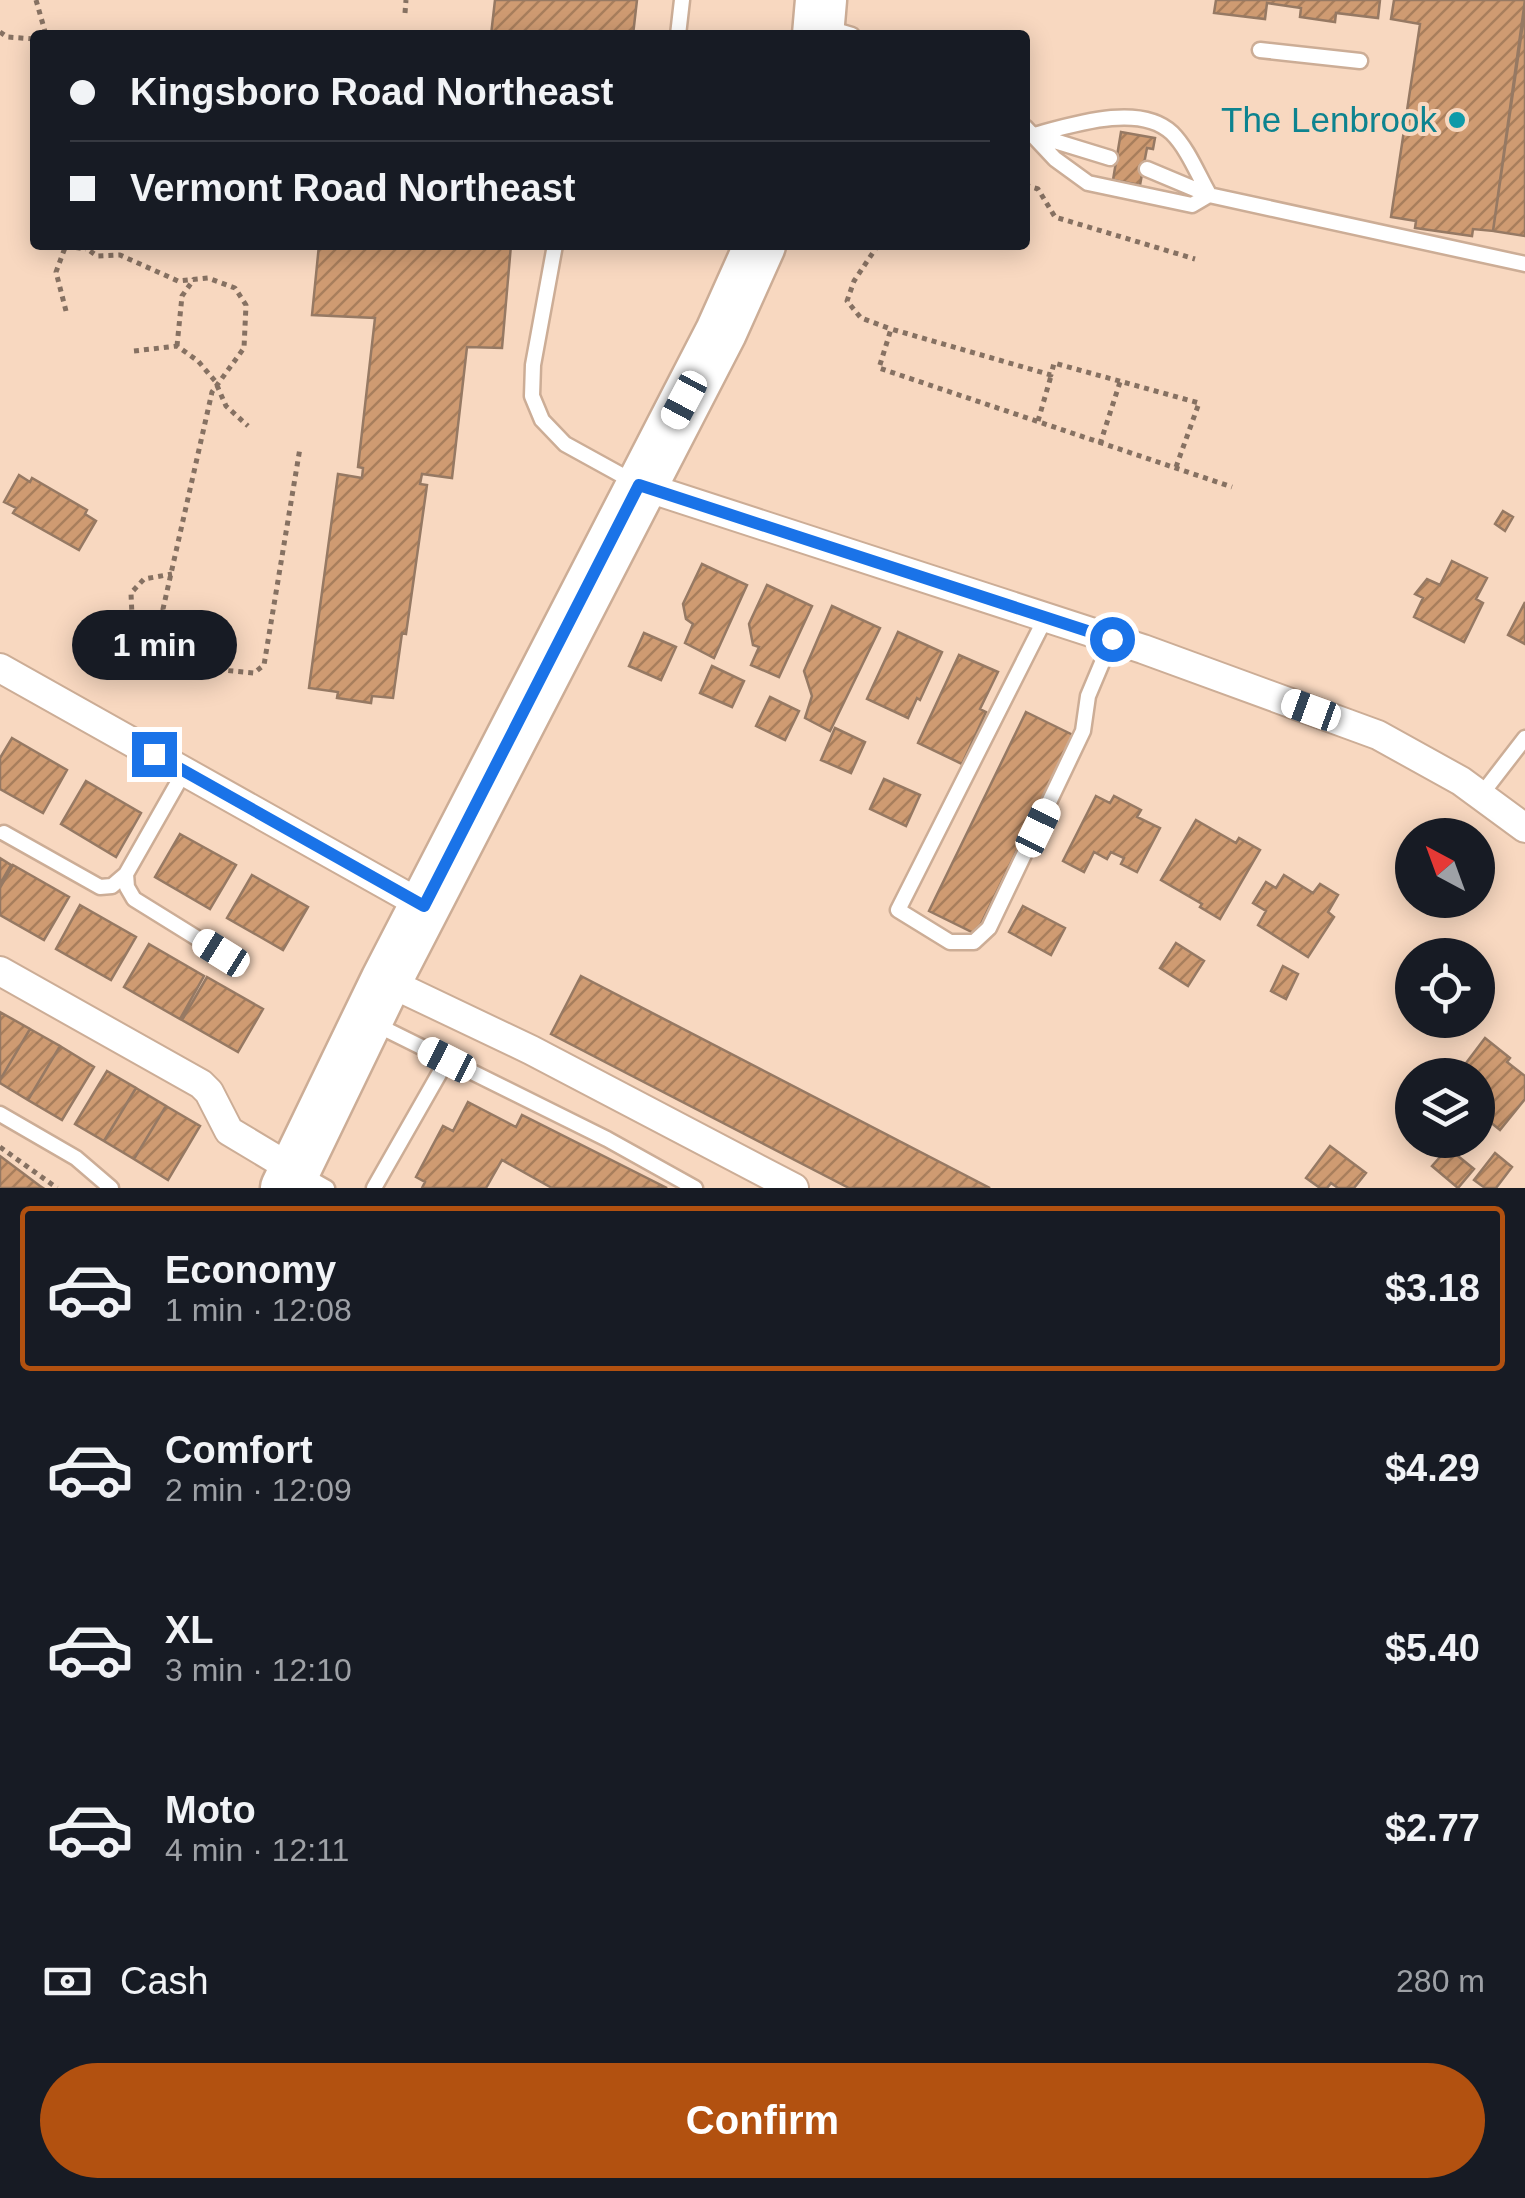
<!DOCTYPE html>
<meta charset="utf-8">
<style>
body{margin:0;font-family:Arial,sans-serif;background:#20242c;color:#f1f3f6;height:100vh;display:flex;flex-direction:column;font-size:38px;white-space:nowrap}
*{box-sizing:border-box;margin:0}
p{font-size:32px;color:#9ea1a6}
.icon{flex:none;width:55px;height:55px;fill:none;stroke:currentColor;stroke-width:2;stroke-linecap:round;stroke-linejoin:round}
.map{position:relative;height:1188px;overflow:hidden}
.drawer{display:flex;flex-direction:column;background:#171b24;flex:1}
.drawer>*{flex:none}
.banner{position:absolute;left:30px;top:30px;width:1000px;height:220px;border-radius:10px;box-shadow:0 5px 25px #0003;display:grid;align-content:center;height:220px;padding:0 40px;background:#171b24}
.needle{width:65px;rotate:319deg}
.controls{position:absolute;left:1395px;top:818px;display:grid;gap:20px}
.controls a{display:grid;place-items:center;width:100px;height:100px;border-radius:50%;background:#171b24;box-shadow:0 5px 25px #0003;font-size:50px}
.end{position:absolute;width:45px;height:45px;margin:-22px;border:12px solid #1a73e8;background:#fff;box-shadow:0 0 0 5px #fff}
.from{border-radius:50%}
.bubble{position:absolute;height:70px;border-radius:35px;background:#171b24;box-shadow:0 5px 25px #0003;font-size:32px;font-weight:700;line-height:70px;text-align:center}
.car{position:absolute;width:30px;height:60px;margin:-30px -15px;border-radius:12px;box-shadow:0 0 8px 2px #0007;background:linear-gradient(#fff 24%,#345 0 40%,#fff 0 76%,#345 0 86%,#fff 0)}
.banner b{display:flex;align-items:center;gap:35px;height:95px;font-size:38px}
.banner b+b{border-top:2px solid #363941}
.banner i{width:25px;height:25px;background:#f1f3f6}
ul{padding:18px 0 0;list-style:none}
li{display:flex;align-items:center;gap:30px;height:165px;margin:0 20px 15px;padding:0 20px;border:5px solid transparent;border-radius:10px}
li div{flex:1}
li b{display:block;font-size:38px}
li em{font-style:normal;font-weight:700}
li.current{border-color:#b25110}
li>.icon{width:90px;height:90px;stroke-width:1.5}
.pay{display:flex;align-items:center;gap:25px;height:110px;padding:0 40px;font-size:38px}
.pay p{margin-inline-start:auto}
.action{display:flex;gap:20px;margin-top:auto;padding:20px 40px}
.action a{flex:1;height:115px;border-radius:60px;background:#b25110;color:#fff;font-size:40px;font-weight:700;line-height:115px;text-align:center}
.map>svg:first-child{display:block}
</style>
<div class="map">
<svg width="1525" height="1188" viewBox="0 0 1525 1188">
<defs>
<pattern id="building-hatch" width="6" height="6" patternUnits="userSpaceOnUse" patternTransform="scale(2.5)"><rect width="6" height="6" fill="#cf9b72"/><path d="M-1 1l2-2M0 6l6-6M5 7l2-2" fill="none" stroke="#a87e5c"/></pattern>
</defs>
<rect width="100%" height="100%" fill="#f8d8c0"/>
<!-- building -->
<path fill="url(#building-hatch)" stroke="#967963" stroke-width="2.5" d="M495,0H637L633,35H491Z
M1216,0H1380L1378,18L1336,13L1335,22L1300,17L1301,8L1267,3L1265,19L1214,13Z
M1394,0H1525L1493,231L1473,229L1472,236L1415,228L1416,221L1391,217L1420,24L1391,19Z
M1525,9V236L1493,231Z
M1121,132L1155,138L1153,149L1147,148L1140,185L1113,180Z
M319,245H511L502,348L467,347L452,478L422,474L420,484L427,485L406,634L402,633L393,698L372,696L371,703L337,698L338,692L309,688L338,474L362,478L363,468L358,467L375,318L312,315Z
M19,475L30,482L32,478L87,510L85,514L96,521L79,550L13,513L16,508L4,502Z
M1503,511L1513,517L1505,531L1495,524Z
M1452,561L1487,578L1476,599L1483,603L1464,642L1414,617L1423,598L1415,594L1427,579L1440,585Z
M702,564L747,585L714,658L685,643L693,624L686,619L683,604Z
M767,585L812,606L779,677L751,665L759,647L753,645L749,624Z
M1525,602V644L1508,635Z
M832,606L880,628L830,731L805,718L812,696L804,671Z
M898,632L942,652L920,700L917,698L908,718L867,699Z
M644,633L676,647L661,680L629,666Z
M959,655L998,672L980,709L986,712L962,764L918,743Z
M712,666L744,681L732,707L700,693Z
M770,697L799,711L785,740L756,726Z
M1026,712L1073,735L976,934L929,911Z
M835,728L865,742L851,773L821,760Z
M12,738L67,770L43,813L0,789V758Z
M884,779L920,795L906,826L870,809Z
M86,781L141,813L116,857L61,824Z
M1096,796L1110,803L1114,796L1141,810L1137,817L1160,828L1137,872L1121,864L1124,858L1111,852L1107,859L1094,852L1084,872L1063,861Z
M1196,820L1236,843L1239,838L1260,850L1220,919L1200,907L1202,904L1161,880Z
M180,834L236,865L210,909L155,877Z
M0,858L11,865L0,884Z
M13,865L69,897L44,940L0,915V888Z
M252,875L308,907L283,950L227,918Z
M1284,875L1313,893L1320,884L1338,895L1328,912L1334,917L1308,957L1258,925L1266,911L1253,903L1266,882L1276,888Z
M80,905L136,937L111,980L56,949Z
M1023,906L1065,928L1051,955L1009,932Z
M1176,943L1204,961L1188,986L1160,968Z
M149,944L204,976L180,1019L124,987Z
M1283,966L1298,974L1286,999L1271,991Z
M581,976L990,1188H849L551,1034Z
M207,977L263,1009L238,1052L182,1020Z
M1412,986V1008L1402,1000Z
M0,1012L30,1029L0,1080Z
M30,1029L60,1046L28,1100L0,1083V1080Z
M1485,1038L1510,1058L1507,1062L1525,1076V1099L1500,1130L1484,1117L1491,1108L1478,1097V1075H1457Z
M60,1046L94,1067L62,1120L28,1100Z
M107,1071L136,1088L104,1141L75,1124Z
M136,1088L166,1106L134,1159L104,1141Z
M468,1102L516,1127L522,1115L667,1188H552L502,1160L486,1188H422L425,1182L416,1177L443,1126L453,1131Z
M166,1106L200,1126L168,1180L134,1159Z
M1330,1146L1366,1173L1354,1188H1338L1331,1183L1327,1188H1320L1306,1178Z
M1448,1148L1474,1169L1458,1188L1432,1166Z
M1495,1153L1512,1167L1496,1188H1485L1474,1180Z
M0,1156L40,1186L43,1188H0Z"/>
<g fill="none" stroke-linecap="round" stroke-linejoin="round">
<!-- lane casing -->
<g stroke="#ccad96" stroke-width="19">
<path id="lane" d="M825,27L852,35
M678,35L682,0
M1260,50L1360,61
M1025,127L1055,159L1088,183L1192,205L1209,195
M1034,135C1071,125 1140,102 1172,133C1188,149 1198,175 1209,194
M1035,135L1110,158
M1147,169L1209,195L1525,264
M555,245L533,365L532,396L542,420L565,444L634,482
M1046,617L898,910L950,942H974L989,928L1083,731L1088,696L1112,639
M184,772L126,874L127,887L134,899L221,953
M1481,795L1525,738
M4,833L100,887L112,886L126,874
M375,1024L607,1139L695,1188
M0,1114L76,1158L111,1188
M304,1175L327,1188
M374,1188L447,1060"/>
</g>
<!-- street casing -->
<g stroke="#ccad96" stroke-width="32">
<path id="street" d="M639,485L1143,649L1378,735L1461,781L1525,828
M0,668L424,906
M0,971L201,1084L209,1092L229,1131L294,1170
M386,981L531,1050L794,1188"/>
</g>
<!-- highway casing -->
<g stroke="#ccad96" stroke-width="55">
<path id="highway" d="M818,35L821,0
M286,1188L386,981L721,332L760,245"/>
</g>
<!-- path -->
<path stroke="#867162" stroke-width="5" stroke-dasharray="5 5" stroke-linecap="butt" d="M36,0L46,35
M405,13L406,0
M0,32L7,37L35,39
M1025,185L1038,189L1055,217L1195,259
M82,245L97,256L120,255L178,281L208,278L235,288L246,305L244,348L212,392L163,609L167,632L202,640L200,668L254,673L264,665L300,448
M878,245L854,281L847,301L861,318L891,329
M66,246L86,249
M66,311L56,272L66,245
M177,346L182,296L194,279
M134,351L177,346L198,361L215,381L226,406L248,426
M1038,421L1051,376
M1100,444L1120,382
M1176,467L1199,403L1054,363L1051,375L891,329L879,368L1232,487
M167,632L157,634L142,631L132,616L131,593L144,579L172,574
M0,1147L57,1188"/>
<!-- lane -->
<use href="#lane" stroke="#fff" stroke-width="14"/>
<!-- street -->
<use href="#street" stroke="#fff" stroke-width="28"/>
<!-- highway -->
<use href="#highway" stroke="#fff" stroke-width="50"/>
</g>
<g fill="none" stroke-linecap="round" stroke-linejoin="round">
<!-- route -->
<path stroke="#1a73e8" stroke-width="12" d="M154,754L424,906L639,485L1112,639"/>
</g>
<!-- markers -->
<circle fill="#0f9aa8" stroke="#f8d8c0" stroke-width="4" cx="1457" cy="120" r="10"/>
<g text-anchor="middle" stroke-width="8" stroke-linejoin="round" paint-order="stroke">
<!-- culture labels -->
<g font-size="35" fill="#0d838f" stroke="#f8d8c0" text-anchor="end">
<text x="1437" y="132">The Lenbrook</text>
</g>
</g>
</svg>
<div class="controls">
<a><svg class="needle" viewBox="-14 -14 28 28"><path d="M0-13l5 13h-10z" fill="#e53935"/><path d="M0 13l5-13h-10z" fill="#9ea1a6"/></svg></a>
<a><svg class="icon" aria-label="locate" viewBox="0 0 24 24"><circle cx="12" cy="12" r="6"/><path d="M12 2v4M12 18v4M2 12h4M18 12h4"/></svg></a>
<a><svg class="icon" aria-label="layers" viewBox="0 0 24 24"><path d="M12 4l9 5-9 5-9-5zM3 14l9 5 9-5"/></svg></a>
</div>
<i class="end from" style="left:1112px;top:639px"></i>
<i class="end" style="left:154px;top:754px"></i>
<div class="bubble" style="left:72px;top:610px;width:165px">1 min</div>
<i class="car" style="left:684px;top:400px;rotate:208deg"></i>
<i class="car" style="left:1311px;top:710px;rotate:290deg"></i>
<i class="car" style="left:1038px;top:828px;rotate:26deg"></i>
<i class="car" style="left:221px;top:953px;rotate:302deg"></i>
<i class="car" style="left:447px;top:1060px;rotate:297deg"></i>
<div class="banner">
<b><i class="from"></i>Kingsboro Road Northeast</b>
<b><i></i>Vermont Road Northeast</b>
</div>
</div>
<section class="drawer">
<ul>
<li class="current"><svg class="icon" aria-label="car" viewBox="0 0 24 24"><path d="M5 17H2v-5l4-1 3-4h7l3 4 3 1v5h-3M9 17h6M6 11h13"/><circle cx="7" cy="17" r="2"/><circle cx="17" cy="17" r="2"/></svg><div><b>Economy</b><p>1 min · 12:08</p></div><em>$3.18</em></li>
<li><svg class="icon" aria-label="car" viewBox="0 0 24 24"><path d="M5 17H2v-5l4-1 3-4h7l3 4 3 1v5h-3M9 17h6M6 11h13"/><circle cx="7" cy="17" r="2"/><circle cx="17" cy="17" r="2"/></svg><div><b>Comfort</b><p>2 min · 12:09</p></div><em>$4.29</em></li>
<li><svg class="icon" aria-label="car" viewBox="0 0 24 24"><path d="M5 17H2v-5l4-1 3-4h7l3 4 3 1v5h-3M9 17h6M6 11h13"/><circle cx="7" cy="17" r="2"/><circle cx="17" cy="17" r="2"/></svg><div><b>XL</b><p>3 min · 12:10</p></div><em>$5.40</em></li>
<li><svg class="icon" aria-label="car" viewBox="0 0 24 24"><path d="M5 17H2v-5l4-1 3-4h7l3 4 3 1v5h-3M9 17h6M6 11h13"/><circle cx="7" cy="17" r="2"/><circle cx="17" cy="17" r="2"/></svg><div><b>Moto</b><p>4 min · 12:11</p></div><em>$2.77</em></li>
</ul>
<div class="pay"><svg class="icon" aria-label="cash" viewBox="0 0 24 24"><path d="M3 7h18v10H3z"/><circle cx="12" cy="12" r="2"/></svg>Cash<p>280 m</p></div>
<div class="action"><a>Confirm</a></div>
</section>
